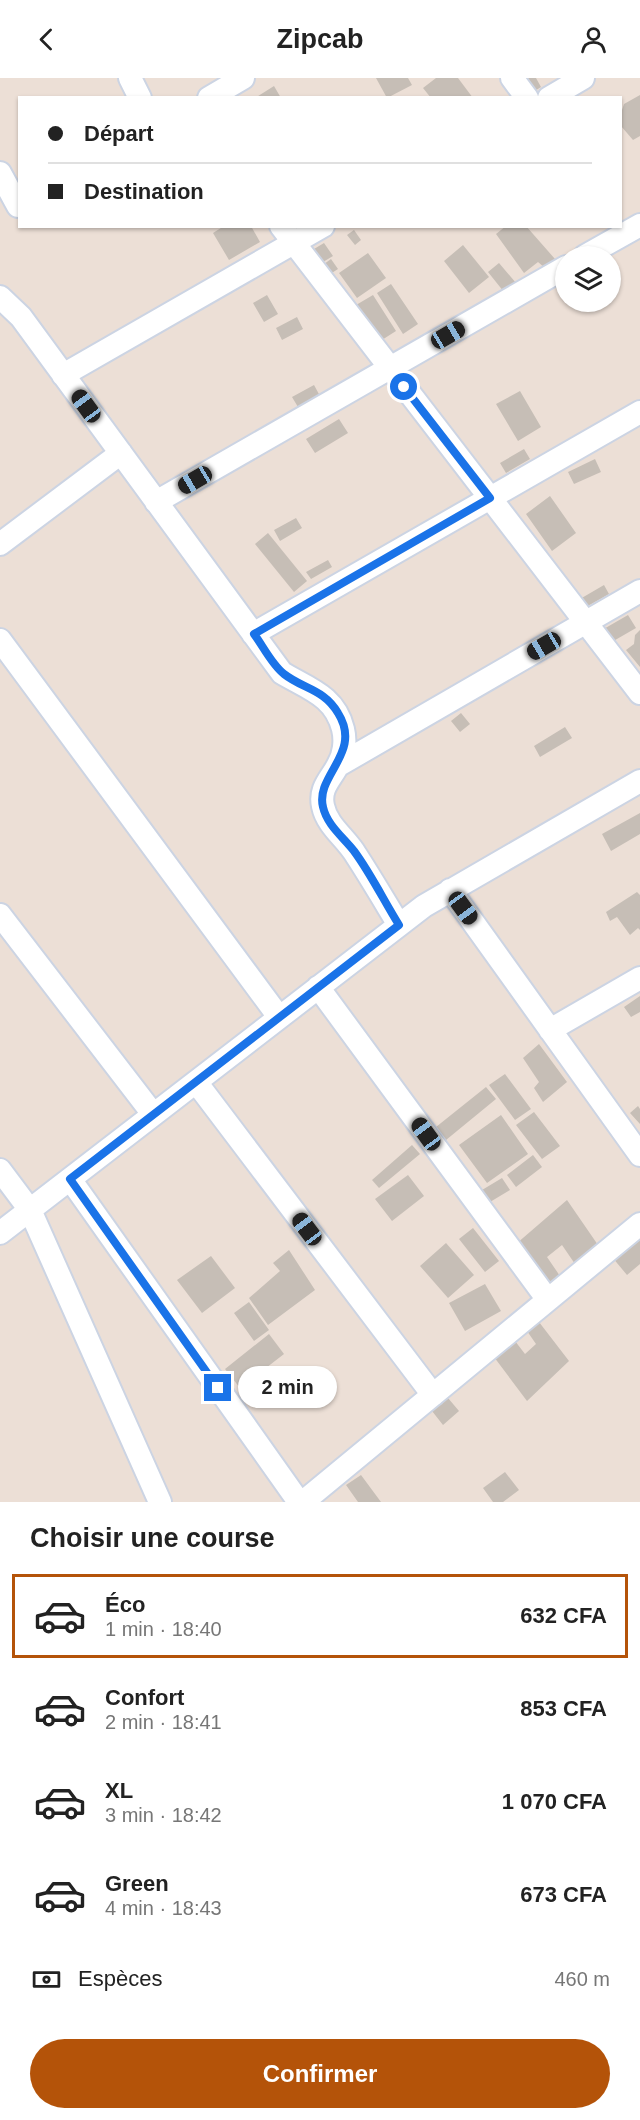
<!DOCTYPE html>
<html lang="fr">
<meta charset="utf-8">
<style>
body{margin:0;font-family:Helvetica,sans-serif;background:#f2f2f2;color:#222;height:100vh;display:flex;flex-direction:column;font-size:22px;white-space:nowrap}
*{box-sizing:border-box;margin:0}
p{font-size:20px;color:#767676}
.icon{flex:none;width:33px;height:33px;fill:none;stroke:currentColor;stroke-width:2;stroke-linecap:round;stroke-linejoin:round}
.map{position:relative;height:1424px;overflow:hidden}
.side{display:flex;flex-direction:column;background:#fff;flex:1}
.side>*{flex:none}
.hud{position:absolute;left:18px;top:18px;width:604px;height:132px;border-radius:0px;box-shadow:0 2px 4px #0004;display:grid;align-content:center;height:132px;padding:0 30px;background:#fff}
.tools{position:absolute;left:555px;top:168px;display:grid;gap:12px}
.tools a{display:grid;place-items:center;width:66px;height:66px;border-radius:50%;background:#fff;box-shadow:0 2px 4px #0004;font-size:30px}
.end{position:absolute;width:27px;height:27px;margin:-14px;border:8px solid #1a73e8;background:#fff;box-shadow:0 0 0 3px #fff}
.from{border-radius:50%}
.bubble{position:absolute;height:42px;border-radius:21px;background:#fff;box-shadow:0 2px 4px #0004;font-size:20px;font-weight:700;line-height:42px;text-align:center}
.car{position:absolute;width:18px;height:36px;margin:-18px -9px;border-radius:8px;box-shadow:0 0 4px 2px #0007;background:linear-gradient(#222 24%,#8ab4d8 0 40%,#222 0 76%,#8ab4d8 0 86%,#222 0)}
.hud b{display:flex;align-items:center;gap:21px;height:57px;font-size:22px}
.hud b+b{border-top:2px solid #e0e0e0}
.hud i{width:15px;height:15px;background:#222}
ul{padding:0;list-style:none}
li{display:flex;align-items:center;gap:18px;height:84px;margin:0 12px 9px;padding:0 18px;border:3px solid transparent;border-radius:0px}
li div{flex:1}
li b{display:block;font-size:22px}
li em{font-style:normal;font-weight:700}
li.active{border-color:#b45309}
li>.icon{width:54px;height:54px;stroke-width:1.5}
h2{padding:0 30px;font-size:27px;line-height:72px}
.pay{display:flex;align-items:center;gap:15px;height:66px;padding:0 30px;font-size:22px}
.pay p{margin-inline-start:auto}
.button{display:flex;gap:12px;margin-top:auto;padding:12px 30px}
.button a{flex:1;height:69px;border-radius:36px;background:#b45309;color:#fff;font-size:24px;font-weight:700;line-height:69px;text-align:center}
header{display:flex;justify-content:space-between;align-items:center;height:78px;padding:0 30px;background:#fff;font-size:27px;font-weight:700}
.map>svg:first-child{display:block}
</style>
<header><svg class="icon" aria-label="back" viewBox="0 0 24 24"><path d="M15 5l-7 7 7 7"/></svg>Zipcab<svg class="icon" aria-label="person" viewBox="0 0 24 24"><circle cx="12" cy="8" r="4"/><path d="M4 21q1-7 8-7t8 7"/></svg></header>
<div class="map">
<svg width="640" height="1424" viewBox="0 0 640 1424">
<rect width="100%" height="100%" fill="#ecdfd6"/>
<!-- building -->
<path fill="#c6beb6" d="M376,0H408L412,7L387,20Z
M436,0H458L473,20H431L423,10Z
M529,0H536L541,9L530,16L522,4Z
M274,8L281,20H255Z
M640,17V58L633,62L621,48V35L624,26Z
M224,148H251L260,164L229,182L213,155Z
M506,148H526L555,181L545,190L538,184L524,195L496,156Z
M354,152L361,162L355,167L347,157Z
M324,165L333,178L318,187L309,174Z
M463,167L489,199L469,215L444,183Z
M368,175L386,200L357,220L339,195Z
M331,181L338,191L327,198L320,189Z
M499,185L516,205L504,214L488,194Z
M391,206L418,246L403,256L377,215Z
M267,217L278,236L264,244L253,225Z
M373,217L396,253L374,267L351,230Z
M297,239L303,251L282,262L276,250Z
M314,307L320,318L298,329L292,319Z
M520,313L541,349L518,363L496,326Z
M339,341L348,355L315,375L306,361Z
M524,371L530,381L506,395L500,385Z
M595,381L601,394L574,406L568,394Z
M550,418L576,455L552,473L526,436Z
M296,440L302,450L280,463L274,452Z
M268,455L307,503L294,514L255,466Z
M328,482L332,489L311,501L306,494Z
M604,507L609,516L584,530L580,521Z
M628,537L636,550L610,565L602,552Z
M640,552V589L626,572L634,566L635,557Z
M461,635L470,646L460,654L451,643Z
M565,649L572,660L540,679L534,668Z
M640,735V756L611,773L602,756Z
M637,814L640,817V852L638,850L630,857L617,839L610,843L606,834Z
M640,918V934L631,939L624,929Z
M539,966L567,1004L543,1024L534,1010L539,1004L523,980Z
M505,996L531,1031L515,1042L489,1007Z
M486,1009L496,1021L446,1062L436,1049Z
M638,1028L640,1031V1046L630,1035Z
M534,1034L560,1068L542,1081L516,1047Z
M501,1037L528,1076L487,1105L459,1067Z
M412,1067L420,1076L379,1110L372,1102Z
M533,1077L542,1089L516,1109L507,1097Z
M408,1097L424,1118L392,1143L375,1121Z
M502,1100L510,1112L490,1124L482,1112Z
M567,1122L598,1167L575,1186L562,1167L547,1179L560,1198L547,1208L516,1166Z
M473,1150L499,1183L485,1194L459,1161Z
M640,1156V1186L627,1197L612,1179Z
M446,1165L474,1197L448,1220L420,1188Z
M289,1172L315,1212L268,1247L249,1220L280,1193L273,1185Z
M211,1178L235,1210L202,1235L177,1202Z
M485,1206L501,1233L465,1253L449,1225Z
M249,1224L269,1252L254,1263L234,1235Z
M539,1244L569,1283L527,1323L494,1279L515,1263L525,1276L536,1266L527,1253Z
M269,1256L284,1276L240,1310L225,1291Z
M448,1320L459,1333L443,1347L432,1333Z
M505,1394L519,1412L503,1424H493L483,1410Z
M361,1397L381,1424H358L346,1407Z"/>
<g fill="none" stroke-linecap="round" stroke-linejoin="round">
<!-- street casing -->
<g stroke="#ccd4e3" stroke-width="26">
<path id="street" d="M130,0L140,20
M512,0L527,20
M209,20L243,0
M549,20L583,0
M0,95L18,128
M281,148L640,615
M585,178L640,147
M0,219L21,239L282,595C309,611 335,618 343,651C346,663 344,677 338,687C331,701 319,710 323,728C327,748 346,760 356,777C371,800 385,824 399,847
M63,297L323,148
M156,424L566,189
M0,466L121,375
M253,556L640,334
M0,562L279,939
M339,687L640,513
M450,812L640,1077
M0,837L153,1036
M318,909L548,1222
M550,952L640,900
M196,1004L433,1317
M0,1092L30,1132L160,1424
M70,1101L299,1424
M0,1155L424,828L640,703
M303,1424L640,1146"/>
</g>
<!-- street -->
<use href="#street" stroke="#fff" stroke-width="22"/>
</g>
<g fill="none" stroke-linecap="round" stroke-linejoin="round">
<!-- route -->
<path stroke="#1a73e8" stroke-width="8" d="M218,1310L70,1101L399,847C384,823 371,796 354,773C343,759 327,747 323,729C315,697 363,675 338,635C324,611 303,611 284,596C272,587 263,568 254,556L490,420L404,309"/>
</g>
</svg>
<div class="tools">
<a><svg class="icon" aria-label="layers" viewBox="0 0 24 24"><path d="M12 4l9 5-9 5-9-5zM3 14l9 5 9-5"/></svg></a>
</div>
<i class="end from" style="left:404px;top:309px"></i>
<i class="end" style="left:218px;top:1310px"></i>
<div class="bubble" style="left:238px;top:1288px;width:99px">2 min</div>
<i class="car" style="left:448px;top:257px;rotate:60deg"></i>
<i class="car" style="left:86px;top:328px;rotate:324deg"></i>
<i class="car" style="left:195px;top:402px;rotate:240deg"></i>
<i class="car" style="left:544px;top:568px;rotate:240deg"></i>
<i class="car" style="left:463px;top:830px;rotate:144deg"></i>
<i class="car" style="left:426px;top:1056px;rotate:324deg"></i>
<i class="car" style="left:307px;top:1151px;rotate:323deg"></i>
<div class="hud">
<b><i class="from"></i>Départ</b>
<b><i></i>Destination</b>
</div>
</div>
<section class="side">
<h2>Choisir une course</h2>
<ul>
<li class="active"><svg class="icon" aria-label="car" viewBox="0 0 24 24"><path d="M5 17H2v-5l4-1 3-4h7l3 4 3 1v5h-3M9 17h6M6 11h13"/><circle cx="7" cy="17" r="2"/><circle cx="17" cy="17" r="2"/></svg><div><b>Éco</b><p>1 min · 18:40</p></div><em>632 CFA</em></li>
<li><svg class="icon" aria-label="car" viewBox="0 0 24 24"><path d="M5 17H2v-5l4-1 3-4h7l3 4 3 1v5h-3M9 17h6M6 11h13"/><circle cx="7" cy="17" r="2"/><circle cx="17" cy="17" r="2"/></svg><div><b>Confort</b><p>2 min · 18:41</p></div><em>853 CFA</em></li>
<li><svg class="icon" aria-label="car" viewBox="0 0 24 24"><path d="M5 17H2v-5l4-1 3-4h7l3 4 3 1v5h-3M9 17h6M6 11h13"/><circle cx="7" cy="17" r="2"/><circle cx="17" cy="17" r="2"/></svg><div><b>XL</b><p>3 min · 18:42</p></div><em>1 070 CFA</em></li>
<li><svg class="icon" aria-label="car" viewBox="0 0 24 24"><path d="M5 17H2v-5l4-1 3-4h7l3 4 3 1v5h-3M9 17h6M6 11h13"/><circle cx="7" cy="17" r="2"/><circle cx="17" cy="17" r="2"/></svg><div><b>Green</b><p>4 min · 18:43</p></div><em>673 CFA</em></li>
</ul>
<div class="pay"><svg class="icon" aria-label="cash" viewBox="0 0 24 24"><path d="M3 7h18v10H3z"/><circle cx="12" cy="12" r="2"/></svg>Espèces<p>460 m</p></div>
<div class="button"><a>Confirmer</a></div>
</section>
